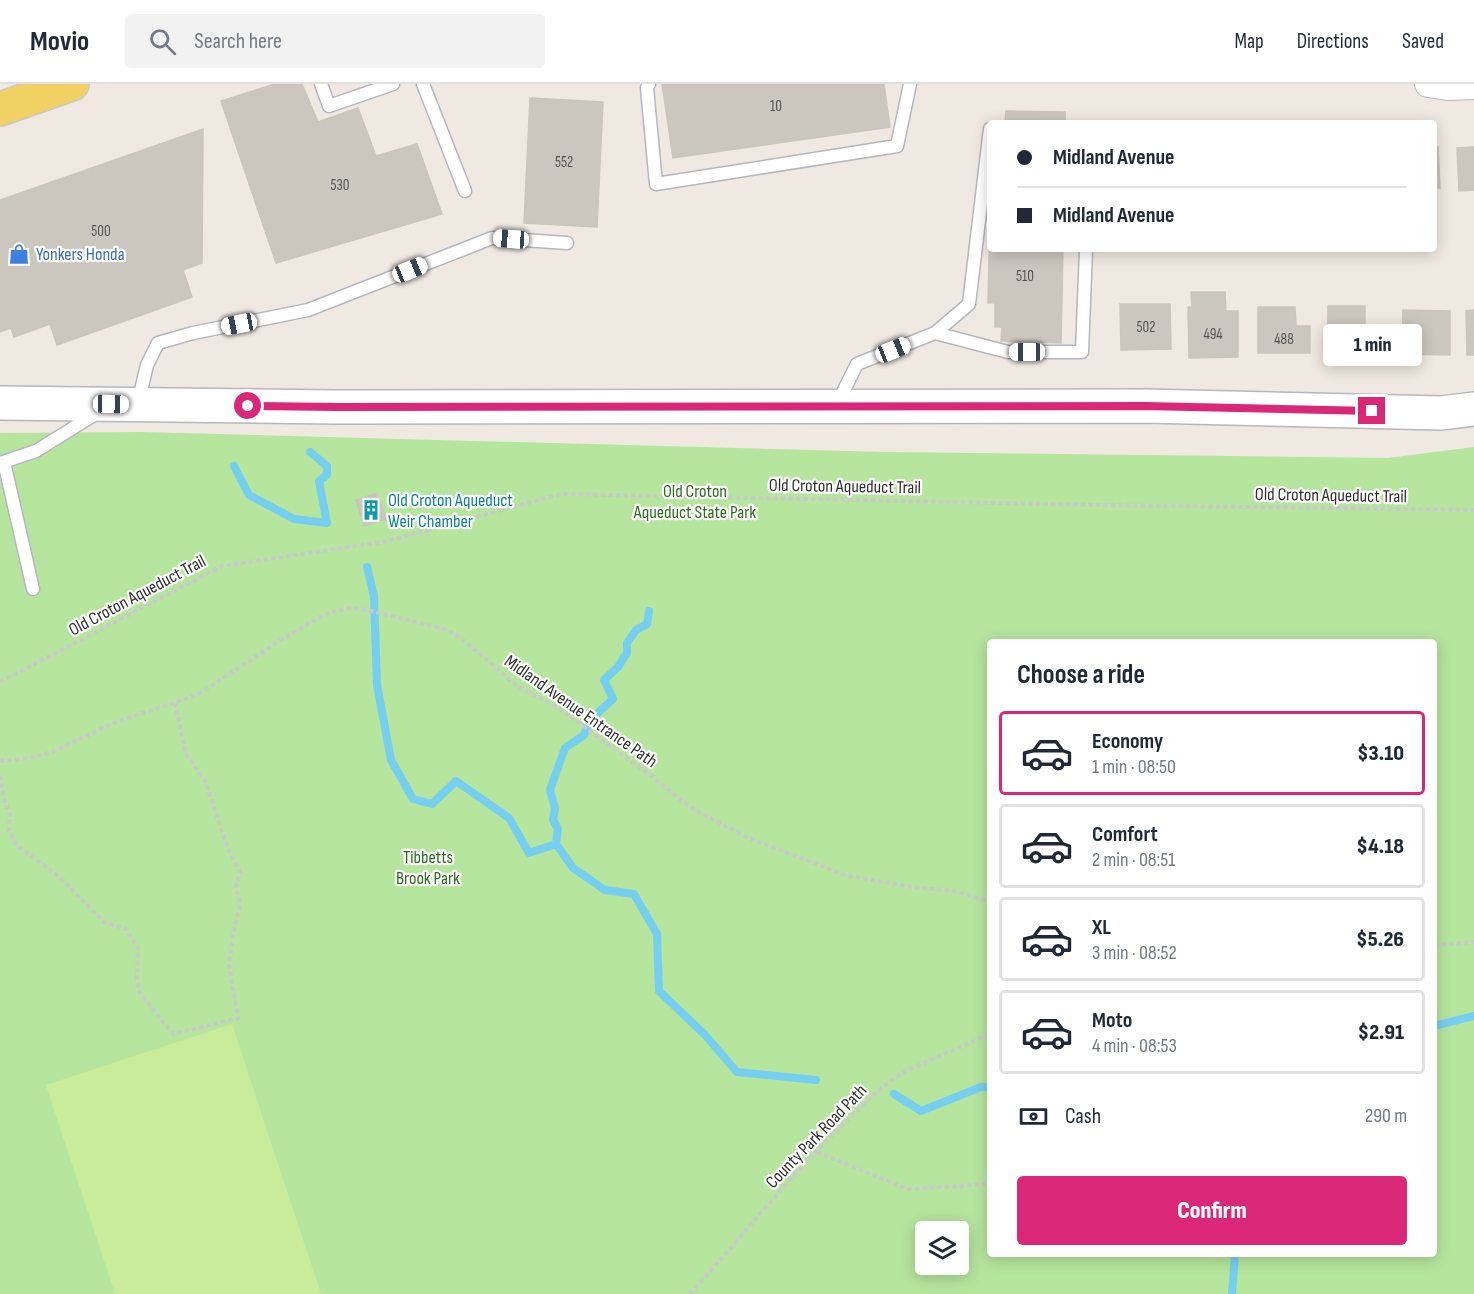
<!DOCTYPE html>
<meta charset="utf-8">
<style>
body{margin:0;font-family:"Sofia Sans Condensed",sans-serif;background:#f2f2f3;color:#1f2937;height:100vh;display:flex;flex-direction:column;font-size:22px;white-space:nowrap}
*{box-sizing:border-box;margin:0}
p{font-size:20px;color:#747a83}
.icon{flex:none;width:33px;height:33px;fill:none;stroke:currentColor;stroke-width:2;stroke-linecap:round;stroke-linejoin:round}
.map{position:relative;flex:1;overflow:hidden}
.details{position:absolute;left:987px;top:555px;width:450px;height:618px;display:flex;flex-direction:column;background:#fff;border-radius:6px;box-shadow:0 3px 15px #0003}
.details>*{flex:none}
.top-card{position:absolute;left:987px;top:36px;width:450px;height:132px;border-radius:6px;box-shadow:0 3px 15px #0003;display:grid;align-content:center;height:132px;padding:0 30px;background:#fff}
.buttons{position:absolute;left:915px;top:1137px;display:grid;gap:12px}
.buttons a{display:grid;place-items:center;width:54px;height:54px;border-radius:6px;background:#fff;box-shadow:0 3px 15px #0003;font-size:30px}
.end{position:absolute;width:27px;height:27px;margin:-14px;border:8px solid #db2777;background:#fff;box-shadow:0 0 0 3px #fff}
.from{border-radius:50%}
.bubble{position:absolute;height:42px;border-radius:6px;background:#fff;box-shadow:0 3px 15px #0003;font-size:20px;font-weight:800;line-height:42px;text-align:center}
.car{position:absolute;width:18px;height:36px;margin:-18px -9px;border-radius:8px;box-shadow:0 0 4px 2px #0007;background:linear-gradient(#fff 24%,#345 0 40%,#fff 0 76%,#345 0 86%,#fff 0)}
.top-card b{display:flex;align-items:center;gap:21px;height:57px;font-size:22px}
.top-card b+b{border-top:2px solid #e0e1e3}
.top-card i{width:15px;height:15px;background:#1f2937}
ul{padding:0;list-style:none}
li{display:flex;align-items:center;gap:18px;height:84px;margin:0 12px 9px;padding:0 18px;border:3px solid #e0e1e3;border-radius:6px}
li div{flex:1}
li b{display:block;font-size:22px}
li em{font-style:normal;font-weight:800}
li.on{border-color:#db2777}
li>.icon{width:54px;height:54px;stroke-width:1.5}
h2{padding:0 30px;font-size:27px;line-height:72px}
.pay{display:flex;align-items:center;gap:15px;height:66px;padding:0 30px;font-size:22px}
.pay p{margin-inline-start:auto}
.button{display:flex;gap:12px;margin-top:auto;padding:12px 30px}
.button a{flex:1;height:69px;border-radius:6px;background:#db2777;color:#fff;font-size:24px;font-weight:800;line-height:69px;text-align:center}
header{display:flex;align-items:center;gap:36px;box-sizing:border-box;height:84px;padding:0 30px;background:#fff;border-bottom:2px solid #e0e1e3}
header strong{font-size:28px}
nav{display:flex;gap:33px;margin-inline-start:auto;font-size:21px}
.search{width:420px;height:54px;background:#f2f2f3;display:flex;align-items:center;gap:15px;box-sizing:border-box;padding:0 21px;border-radius:6px;color:#747a83;font-size:22px}
.map>svg:first-child{display:block}
</style>
<header>
<strong>Movio</strong>
<div class="search"><svg class="icon" aria-label="search" viewBox="0 0 24 24"><circle cx="10" cy="10" r="6"/><path d="M15 15l6 6"/></svg>Search here</div>
<nav><a>Map</a><a>Directions</a><a>Saved</a></nav>
</header>
<div class="map">
<svg width="1474" height="1210" viewBox="0 0 1474 1210">
<rect width="100%" height="100%" fill="#efe9e1"/>
<!-- green -->
<path fill="#b6e59e" fill-rule="evenodd" d="M142,348L886,368L1388,374L1474,363V1210H0V349ZM990,558H1434V1170H990ZM926,1148H958V1180H926Z"/>
<!-- pitch -->
<path fill="#c9ec9a" d="M232,940L321,1210H115L46,1001Z"/>
<g fill="none" stroke-linecap="round" stroke-linejoin="round">
<!-- stream -->
<path stroke="#75cff0" stroke-width="8" d="M234,382L249,411L294,435L327,439L319,397L327,391V382L310,368
M367,483L374,512L377,601L391,676L413,715L432,720L456,697L509,734L529,769L556,760L573,784L605,806L634,810L657,850L659,907L705,951L737,988L816,996
M556,760L558,745L553,736L555,724L550,706L565,664L584,651L589,637L613,615L604,596L618,583L627,569V559L636,546L647,540L649,527
M1434,942L1474,932
M894,1010L921,1027L981,1003H990
M1232,1210L1235,1170"/>
</g>
<!-- building -->
<path fill="#cbc7bf" stroke="#cbc5ba" stroke-width="1.5" d="M275,0H302L318,38L358,24L376,72L417,60L442,130L276,179L221,17Z
M662,0H884L890,43L673,74Z
M530,14L603,18L597,143L524,139Z
M1006,27L1065,28V39H1005Z
M203,45L202,179L183,186L192,213L57,261L50,240L14,253L11,244L0,248V116Z
M1434,63H1438L1440,104L1434,105Z
M1474,63V106L1459,107L1457,64Z
M990,131V165H1063L1061,259L1001,257L1002,243H995V219H988Z
M1191,208H1225L1226,227H1238V273L1189,274L1188,223H1192Z
M1120,220H1170L1171,265L1121,266Z
M1328,222H1365V241L1377,242V269L1327,268Z
M1258,223H1295L1296,242H1310V269H1258Z
M1403,226L1450,227V271L1402,270Z
M1474,226V271H1467L1466,227Z
M377,409L386,435L364,442L356,416Z"/>
<g fill="none" stroke-linecap="round" stroke-linejoin="round">
<!-- lane casing -->
<g stroke="#b4b7c1" stroke-width="15">
<path id="lane" d="M321,0L329,22L393,0
M423,0L465,107
M649,0L647,4L656,100L897,62L910,0
M935,249L1008,268H1082L1086,165
M838,318L857,280L935,249L969,220L990,45
M138,319L147,281L158,259L193,249L308,226L492,154L567,159
M4,378L33,505
M0,379L36,367L97,329"/>
</g>
<!-- street casing -->
<g stroke="#b4b7c1" stroke-width="28">
<path id="street" d="M1428,0L1448,3L1474,2"/>
</g>
<!-- secondary casing -->
<g stroke="#b4b7c1" stroke-width="36">
<path id="secondary" d="M0,319L337,323L1145,322L1441,329L1474,325"/>
</g>
<!-- primary casing -->
<g stroke="#c9c9c9" stroke-width="36">
<path id="primary" d="M0,25L72,0"/>
</g>
<!-- path -->
<path stroke="#c9c9c9" stroke-width="4" stroke-dasharray="4.5 3" stroke-linecap="butt" d="M0,598L222,482L383,458L561,410L1096,421L1474,426
M0,677C16,676 35,674 51,668C77,658 101,643 128,634C153,625 178,619 202,608L281,556L318,534L332,528L351,524L367,526L440,544L453,549L468,560L517,602L557,623L654,694L678,714L695,726L746,753L848,792L919,804L947,806L962,809L990,818
M0,692L4,714L10,731L9,746L16,761L60,793L104,838L126,845L138,864L137,894L139,908L173,950L238,934L229,881L233,851L240,820L236,803L240,788L228,765L205,697L186,670L175,619
M1434,861L1474,858
M817,1068L908,1105L963,1102L990,1099
M690,1210C740,1154 788,1095 841,1042C862,1022 882,1000 908,986L990,950"/>
<!-- lane -->
<use href="#lane" stroke="#fff" stroke-width="12"/>
<!-- street -->
<use href="#street" stroke="#fff" stroke-width="26"/>
<!-- secondary -->
<use href="#secondary" stroke="#fff" stroke-width="33"/>
<!-- primary -->
<use href="#primary" stroke="#f2d163" stroke-width="33"/>
</g>
<g fill="none" stroke-linecap="round" stroke-linejoin="round">
<!-- route -->
<path stroke="#db2777" stroke-width="8" d="M248,322L337,323L1145,322L1372,327"/>
</g>
<!-- icons -->
<defs>
<g id="shop-bare" transform="scale(1.62)"><path d="M-5-2.5h2.3a2.7 3.5 0 0 1 5.4 0H5L5.5 6h-11ZM-1.5-2.5h3a1.5 2.3 0 0 0-3 0Z" fill="#3f7fe0" stroke="#fff" stroke-width="2.5" paint-order="stroke"/></g>
<g id="building-bare" transform="scale(1.62)"><path d="M-4-6H4V6H1V3H-1V6H-4ZM-2.5-4.3h1.7v1.8h-1.7ZM.8-4.3h1.7v1.8H.8ZM-2.5-1h1.7V.8h-1.7ZM.8-1h1.7V.8H.8Z" fill="#0f9aa8" stroke="#fff" stroke-width="2.5" paint-order="stroke"/></g>
</defs>
<g fill-rule="evenodd">
<use href="#shop-bare" x="19" y="170"/>
<use href="#building-bare" x="371" y="426"/>
</g>
<g text-anchor="middle" stroke-width="4.5" stroke-linejoin="round" paint-order="stroke">
<!-- number labels -->
<g font-size="15" fill="#555452">
<text x="776" y="27">10</text>
<text x="564" y="83">552</text>
<text x="340" y="106">530</text>
<text x="101" y="152">500</text>
<text x="1025" y="197">510</text>
<text x="1146" y="248">502</text>
<text x="1213" y="255">494</text>
<text x="1284" y="260">488</text>
</g>
<!-- shop labels -->
<g font-size="18" fill="#366cbe" stroke="#fff" text-anchor="start">
<text x="36" y="176">Yonkers Honda</text>
</g>
<!-- street labels -->
<g font-size="18" fill="#2e2e2e" stroke="#fff">
<text transform="translate(845 402) rotate(1)" y="6">Old Croton Aqueduct Trail</text>
<text transform="translate(1331 411) rotate(1)" y="6">Old Croton Aqueduct Trail</text>
<text transform="translate(137 511) rotate(-28)" y="6">Old Croton Aqueduct Trail</text>
<text transform="translate(581 627) rotate(35)" y="6">Midland Avenue Entrance Path</text>
<text transform="translate(816 1052) rotate(-46)" y="6">County Park Road Path</text>
</g>
<!-- park labels -->
<g font-size="18" fill="#2c6e1b" stroke="#fff">
<text x="695" y="413">Old Croton<tspan x="695" dy="21">Aqueduct State Park</tspan></text>
<text x="428" y="779">Tibbetts<tspan x="428" dy="21">Brook Park</tspan></text>
</g>
<!-- culture labels -->
<g font-size="18" fill="#0d838f" stroke="#fff" text-anchor="start">
<text x="388" y="422">Old Croton Aqueduct<tspan x="388" dy="21">Weir Chamber</tspan></text>
</g>
</g>
</svg>
<div class="buttons">
<a><svg class="icon" aria-label="layers" viewBox="0 0 24 24"><path d="M12 4l9 5-9 5-9-5zM3 14l9 5 9-5"/></svg></a>
</div>
<i class="end from" style="left:248px;top:322px"></i>
<i class="end" style="left:1372px;top:327px"></i>
<div class="bubble" style="left:1323px;top:240px;width:99px">1 min</div>
<i class="car" style="left:511px;top:155px;rotate:274deg"></i>
<i class="car" style="left:410px;top:186px;rotate:68deg"></i>
<i class="car" style="left:239px;top:240px;rotate:259deg"></i>
<i class="car" style="left:893px;top:266px;rotate:68deg"></i>
<i class="car" style="left:1027px;top:268px;rotate:270deg"></i>
<i class="car" style="left:111px;top:320px;rotate:91deg"></i>
<div class="top-card">
<b><i class="from"></i>Midland Avenue</b>
<b><i></i>Midland Avenue</b>
</div>
<section class="details">
<h2>Choose a ride</h2>
<ul>
<li class="on"><svg class="icon" aria-label="car" viewBox="0 0 24 24"><path d="M5 17H2v-5l4-1 3-4h7l3 4 3 1v5h-3M9 17h6M6 11h13"/><circle cx="7" cy="17" r="2"/><circle cx="17" cy="17" r="2"/></svg><div><b>Economy</b><p>1 min · 08:50</p></div><em>$3.10</em></li>
<li><svg class="icon" aria-label="car" viewBox="0 0 24 24"><path d="M5 17H2v-5l4-1 3-4h7l3 4 3 1v5h-3M9 17h6M6 11h13"/><circle cx="7" cy="17" r="2"/><circle cx="17" cy="17" r="2"/></svg><div><b>Comfort</b><p>2 min · 08:51</p></div><em>$4.18</em></li>
<li><svg class="icon" aria-label="car" viewBox="0 0 24 24"><path d="M5 17H2v-5l4-1 3-4h7l3 4 3 1v5h-3M9 17h6M6 11h13"/><circle cx="7" cy="17" r="2"/><circle cx="17" cy="17" r="2"/></svg><div><b>XL</b><p>3 min · 08:52</p></div><em>$5.26</em></li>
<li><svg class="icon" aria-label="car" viewBox="0 0 24 24"><path d="M5 17H2v-5l4-1 3-4h7l3 4 3 1v5h-3M9 17h6M6 11h13"/><circle cx="7" cy="17" r="2"/><circle cx="17" cy="17" r="2"/></svg><div><b>Moto</b><p>4 min · 08:53</p></div><em>$2.91</em></li>
</ul>
<div class="pay"><svg class="icon" aria-label="cash" viewBox="0 0 24 24"><path d="M3 7h18v10H3z"/><circle cx="12" cy="12" r="2"/></svg>Cash<p>290 m</p></div>
<div class="button"><a>Confirm</a></div>
</section>
</div>
